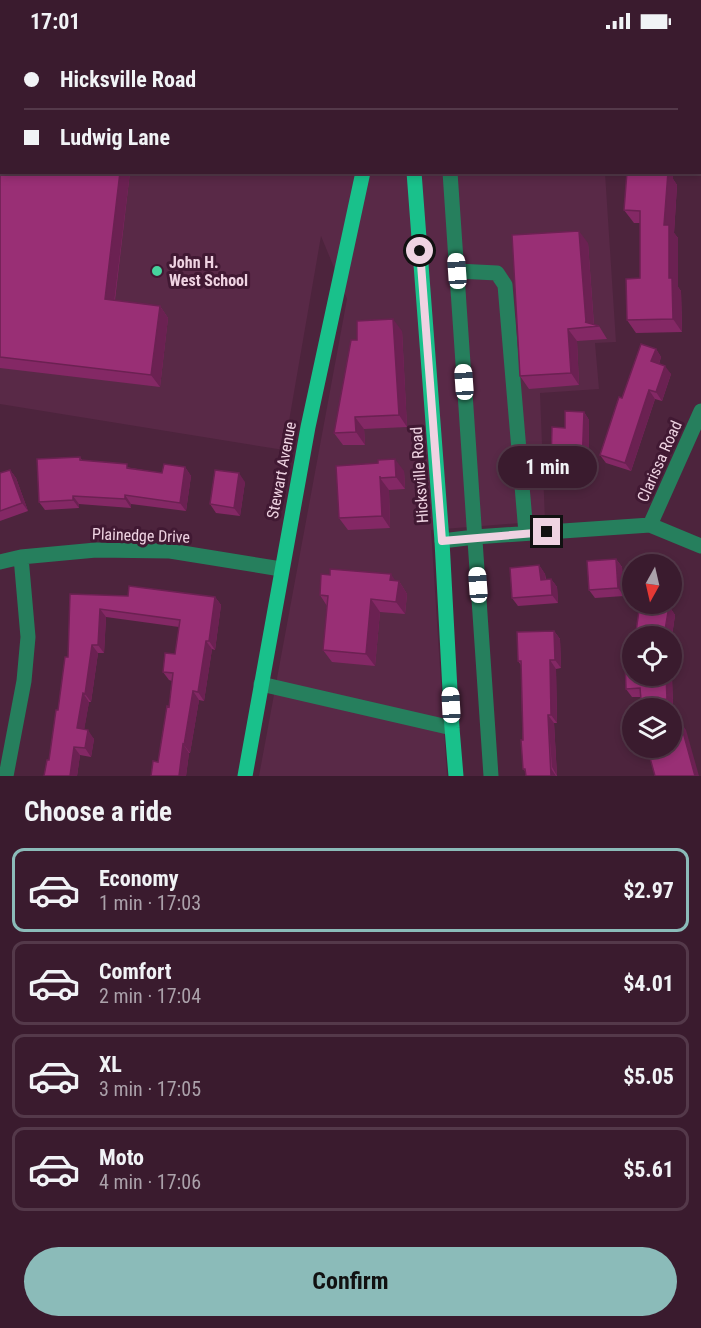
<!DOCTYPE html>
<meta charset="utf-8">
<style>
body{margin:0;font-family:"Roboto Condensed",sans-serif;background:#45283a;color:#f1f3f6;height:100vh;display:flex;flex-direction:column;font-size:22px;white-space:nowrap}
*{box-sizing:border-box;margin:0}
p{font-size:20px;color:#aba1aa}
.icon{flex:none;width:33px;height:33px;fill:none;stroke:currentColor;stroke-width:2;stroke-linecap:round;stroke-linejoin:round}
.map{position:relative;height:734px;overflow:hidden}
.drawer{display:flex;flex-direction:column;background:#3a1b2e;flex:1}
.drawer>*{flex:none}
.guide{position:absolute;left:0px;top:0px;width:702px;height:132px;box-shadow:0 3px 9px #0003,0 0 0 2px #54394a;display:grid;align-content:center;height:132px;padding:0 24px;background:#3a1b2e}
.needle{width:39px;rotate:188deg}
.controls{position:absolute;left:622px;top:512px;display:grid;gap:12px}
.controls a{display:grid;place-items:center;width:60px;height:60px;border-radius:50%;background:#3a1b2e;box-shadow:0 3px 9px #0003,0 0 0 2px #54394a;font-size:30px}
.end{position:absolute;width:27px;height:27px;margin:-14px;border:8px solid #efd3e2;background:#111;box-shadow:0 0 0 3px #111}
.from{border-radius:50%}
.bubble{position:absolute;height:42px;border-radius:21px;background:#3a1b2e;box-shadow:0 3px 9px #0003,0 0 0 2px #54394a;font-size:20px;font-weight:700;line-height:42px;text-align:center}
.car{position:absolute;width:18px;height:36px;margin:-18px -9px;border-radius:8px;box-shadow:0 0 4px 2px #0007;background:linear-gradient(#fff 24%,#345 0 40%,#fff 0 76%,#345 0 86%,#fff 0)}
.guide b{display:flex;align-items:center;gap:21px;height:57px;font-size:22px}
.guide b+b{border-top:2px solid #54394a}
.guide i{width:15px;height:15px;background:#f1f3f6}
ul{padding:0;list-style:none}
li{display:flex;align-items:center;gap:18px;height:84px;margin:0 12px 9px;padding:0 12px;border:3px solid #54394a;border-radius:12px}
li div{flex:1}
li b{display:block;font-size:22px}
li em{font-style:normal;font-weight:700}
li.current{border-color:#8bbbb9}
li>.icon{width:54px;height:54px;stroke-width:1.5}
h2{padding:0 24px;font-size:27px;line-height:72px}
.primary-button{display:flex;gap:12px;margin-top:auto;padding:12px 24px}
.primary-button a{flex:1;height:69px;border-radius:36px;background:#8bbbb9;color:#111;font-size:24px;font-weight:700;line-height:69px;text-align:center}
.status{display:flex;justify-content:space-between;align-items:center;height:42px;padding:0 30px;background:#3a1b2e;direction:ltr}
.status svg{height:16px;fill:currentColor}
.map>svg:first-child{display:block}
</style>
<div class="status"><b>17:01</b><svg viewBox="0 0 49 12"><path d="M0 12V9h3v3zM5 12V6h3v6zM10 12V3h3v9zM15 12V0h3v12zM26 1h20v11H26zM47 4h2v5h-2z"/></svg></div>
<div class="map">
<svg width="701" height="734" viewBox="0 0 701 734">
<rect width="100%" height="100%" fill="#4d243d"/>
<!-- built -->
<path fill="#592947" d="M234,0H598V1L234,2Z
M0,4H2V130L605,131L616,300L595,301L599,347L540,351L545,479L431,488L447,734H259L347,257L321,194L284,408L0,362Z"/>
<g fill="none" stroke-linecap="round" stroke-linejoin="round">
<!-- minor -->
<path stroke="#267f5d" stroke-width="15" d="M441,0V2
M450,130L491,734
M457,229L497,231L505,243L526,491
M650,483L701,369
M442,499L475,495L650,483L701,504
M0,520L21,515L96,508L170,509L281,527
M261,642L452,686
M6,734L24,639L28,595L21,515"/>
<!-- major -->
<path stroke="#19c18b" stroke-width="15" d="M158,0L172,2
M405,0V2
M390,2L391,0
M414,130L442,499L452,686L456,734
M245,734L308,385L363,130"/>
</g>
<!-- wall -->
<path fill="#842865" d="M0,33L2,130H130L115,258L160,264L168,276L160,345L0,326Z
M627,130H673V137L677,143L674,191L678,196V245L681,249L682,290L636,291L627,278L640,236V181H634L624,168Z
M588,201L594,283L599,284L607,297L577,299L579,343L529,347L520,334Z
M402,289L407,385L364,387L365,403H343L334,391L357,298Z
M656,307L661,315L659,322L671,332L662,359L655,357L631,429L606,421L600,413L622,356Z
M584,370L589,378L588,432L557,431L551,422L565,386Z
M80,415L82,418L162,431L185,425L191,434L186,469L131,462V466L79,462V466L45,468L39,460Z
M336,424L404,429L405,447L389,448L390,486L348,488L339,476Z
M10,428L16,436L28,469L0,479V431Z
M245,440L240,474L216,471L210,462Z
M616,517L622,525L624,554L595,556L589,548Z
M539,523L545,532L546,537H551L557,545L558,561L518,564L512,556Z
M396,539H399L407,552L405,572L380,570L375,624L332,620L323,608L327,564L320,553Z
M70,552L128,554L215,555L221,563L215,608L212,607L204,659L199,658L190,711H189L186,734H151L158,720L169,665L172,639L169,638L163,630L175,612L179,585L106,575L104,611H98L91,660H89L84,687L94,697L91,715L80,713L77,734H44L49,718L68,615Z
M669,564L675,573L672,594H639L636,590Z
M554,589L560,597L561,626L556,627L557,681H554L557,734H526L525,729L523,727L521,623L518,619Z
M633,633H670L672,636L673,666H646L641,658L640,655H632L626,647Z"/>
<!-- shaded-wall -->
<path fill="#6b2152" d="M655,0H665V2H655Z
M120,130H130L113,269L105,257Z
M665,130H673V137L677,143L674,191L678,196V245L681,249L682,290L673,277L664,183Z
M579,189L588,201L594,285L586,280Z
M160,264L168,276L160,345L151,333Z
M393,277L402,289L407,385L399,373Z
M568,287L577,299L579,343L571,331Z
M656,307L661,315L657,327L651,319Z
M665,324L671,332L662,359L656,350Z
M649,348L655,357L631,429L625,421Z
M584,370L589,378L588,432L582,423Z
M355,375L364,387L365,403L356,390Z
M395,417L404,429L405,447L396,435Z
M185,425L191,434L186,469L180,461Z
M10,428L16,436L28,469L22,461Z
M239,431L245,440L240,474L234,466Z
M380,436L389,448L390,486L382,474Z
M125,453L131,462V466L125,457Z
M73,454L79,462V466L73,458Z
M616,517L622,525L624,554L618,546Z
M539,523L545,532L546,546L541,538Z
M391,532L398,543L399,539L407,552L405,572L396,560L390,538Z
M551,537L557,545L558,561L552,553Z
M215,555L221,563L215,608L209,599Z
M371,557L380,570L375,624L366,612Z
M669,564L675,573L672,594H664Z
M100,567L106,575L104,611L98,603Z
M554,589L560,597L561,626L555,618Z
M206,599L212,607L204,659L198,650Z
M92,603L98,611L91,660L85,652Z
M550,618L556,627L557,681L551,673Z
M666,633H670L672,636L673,666L667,657Z
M193,649L199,658L190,711L184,703Z
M83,651L89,660L83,695L77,686Z
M548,673L554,681L557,734L552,725Z
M680,679L686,688L699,734H695Z
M88,688L94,697L91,715L85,706Z
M183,702L189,711L186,734H179Z
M74,705L80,713L77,734H70Z
M550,725L556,734H551Z"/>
<!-- building -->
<path fill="#992f75" stroke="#6b2152" stroke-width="1.5" d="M476,0H543V2H476Z
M622,0H655V2H622Z
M0,33H2V130H120L105,257L160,264L151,333L0,315Z
M627,130H668L664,183H669V236H672L673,277L627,278L626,237L640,236V169L624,168Z
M579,189L586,280H585L599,284L568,287L571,331L520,334L512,193Z
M393,277L399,373L355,375L356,390L334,391L351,298H357V279Z
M641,302L656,307L651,319L665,324L656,350L649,348L625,421L600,413L619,355L622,356Z
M565,369L584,370L582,423L551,422L552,385L565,386Z
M80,415V418L127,422V426L162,431L164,422L185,425L180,461L125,453V457L73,454V458L39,460L37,417Z
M395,417L396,435L380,436V434L382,474L339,476L336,424L378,421V418Z
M10,428L22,461L0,469V431Z
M215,428L239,431L234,466L210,462Z
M616,517L618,546L589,548L587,519Z
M539,523L541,538L551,537L552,553L512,556L510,526Z
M330,527L391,532L390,538L399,539L396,560L371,557L366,612L323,608L328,554L320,553L321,532L330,533Z
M129,544L215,555L209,599H206L198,650L193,649L184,703L183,702L179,734H151L153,719L158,720L167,664L169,665L173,631L163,630L165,611L175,612L180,578L100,567L98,603H92L85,652L83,651L77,686L88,688L85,706L74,705L70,734H44L47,718H49L56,668H58L65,615H68L70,552L128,554Z
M640,561H648L669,564L664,594L636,590Z
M554,589L555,618H550L551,673H548L551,734H526L525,727H523L521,698H523L521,619H518L517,590Z
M625,618H633V633H666L667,657L641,658L640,646L626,647Z
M680,679L695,734H655L647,705H672V681Z"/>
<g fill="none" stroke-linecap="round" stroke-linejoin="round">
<!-- route -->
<path stroke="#efd3e2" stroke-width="8" d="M420,209L442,499L547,490"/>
</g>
<!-- markers -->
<circle fill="#46d49e" stroke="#411933" stroke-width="2" cx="157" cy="229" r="6"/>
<g text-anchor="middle" stroke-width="6" stroke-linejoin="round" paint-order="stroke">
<!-- poi labels -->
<g font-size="16" font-weight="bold" fill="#efd3e2" stroke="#411933" text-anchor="start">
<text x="169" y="226">John H.<tspan x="169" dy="18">West School</tspan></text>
</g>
<!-- street labels -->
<g font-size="16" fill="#efd3e2" stroke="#411933">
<text transform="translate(659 419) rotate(-66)" y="6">Clarissa Road</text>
<text transform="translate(281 428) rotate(-79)" y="6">Stewart Avenue</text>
<text transform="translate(419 433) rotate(-94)" y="6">Hicksville Road</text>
<text transform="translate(141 493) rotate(2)" y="6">Plainedge Drive</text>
</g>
</g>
</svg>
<div class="controls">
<a><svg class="needle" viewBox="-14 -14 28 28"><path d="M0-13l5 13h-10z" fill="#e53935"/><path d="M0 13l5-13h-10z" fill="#aba1aa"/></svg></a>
<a><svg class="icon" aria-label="locate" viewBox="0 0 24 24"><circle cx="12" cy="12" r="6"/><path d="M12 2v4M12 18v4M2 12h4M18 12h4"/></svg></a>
<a><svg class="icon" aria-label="layers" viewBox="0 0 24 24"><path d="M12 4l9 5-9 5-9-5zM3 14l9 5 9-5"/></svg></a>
</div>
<i class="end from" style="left:420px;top:209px"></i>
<i class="end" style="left:547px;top:490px"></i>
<div class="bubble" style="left:498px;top:404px;width:99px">1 min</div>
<i class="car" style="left:457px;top:229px;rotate:356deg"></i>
<i class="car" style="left:464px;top:340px;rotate:356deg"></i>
<i class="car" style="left:478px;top:543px;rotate:356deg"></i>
<i class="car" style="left:451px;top:663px;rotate:357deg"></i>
<div class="guide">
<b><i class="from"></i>Hicksville Road</b>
<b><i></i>Ludwig Lane</b>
</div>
</div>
<section class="drawer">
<h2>Choose a ride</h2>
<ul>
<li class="current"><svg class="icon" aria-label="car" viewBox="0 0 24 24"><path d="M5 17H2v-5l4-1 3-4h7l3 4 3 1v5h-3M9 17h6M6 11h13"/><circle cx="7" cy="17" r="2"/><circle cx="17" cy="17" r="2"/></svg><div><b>Economy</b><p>1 min · 17:03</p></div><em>$2.97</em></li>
<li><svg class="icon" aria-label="car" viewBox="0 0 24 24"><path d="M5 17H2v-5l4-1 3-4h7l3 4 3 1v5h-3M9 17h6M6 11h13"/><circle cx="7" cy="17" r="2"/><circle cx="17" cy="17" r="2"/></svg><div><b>Comfort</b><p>2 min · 17:04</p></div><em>$4.01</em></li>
<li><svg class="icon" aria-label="car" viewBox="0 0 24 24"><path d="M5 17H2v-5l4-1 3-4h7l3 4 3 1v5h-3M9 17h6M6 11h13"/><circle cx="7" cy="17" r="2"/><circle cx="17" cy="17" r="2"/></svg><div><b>XL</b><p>3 min · 17:05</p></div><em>$5.05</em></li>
<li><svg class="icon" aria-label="car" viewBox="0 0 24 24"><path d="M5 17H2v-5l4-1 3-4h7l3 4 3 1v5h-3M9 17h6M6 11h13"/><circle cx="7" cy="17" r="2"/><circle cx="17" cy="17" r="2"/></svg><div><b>Moto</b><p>4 min · 17:06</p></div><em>$5.61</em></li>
</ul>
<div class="primary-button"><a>Confirm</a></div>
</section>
